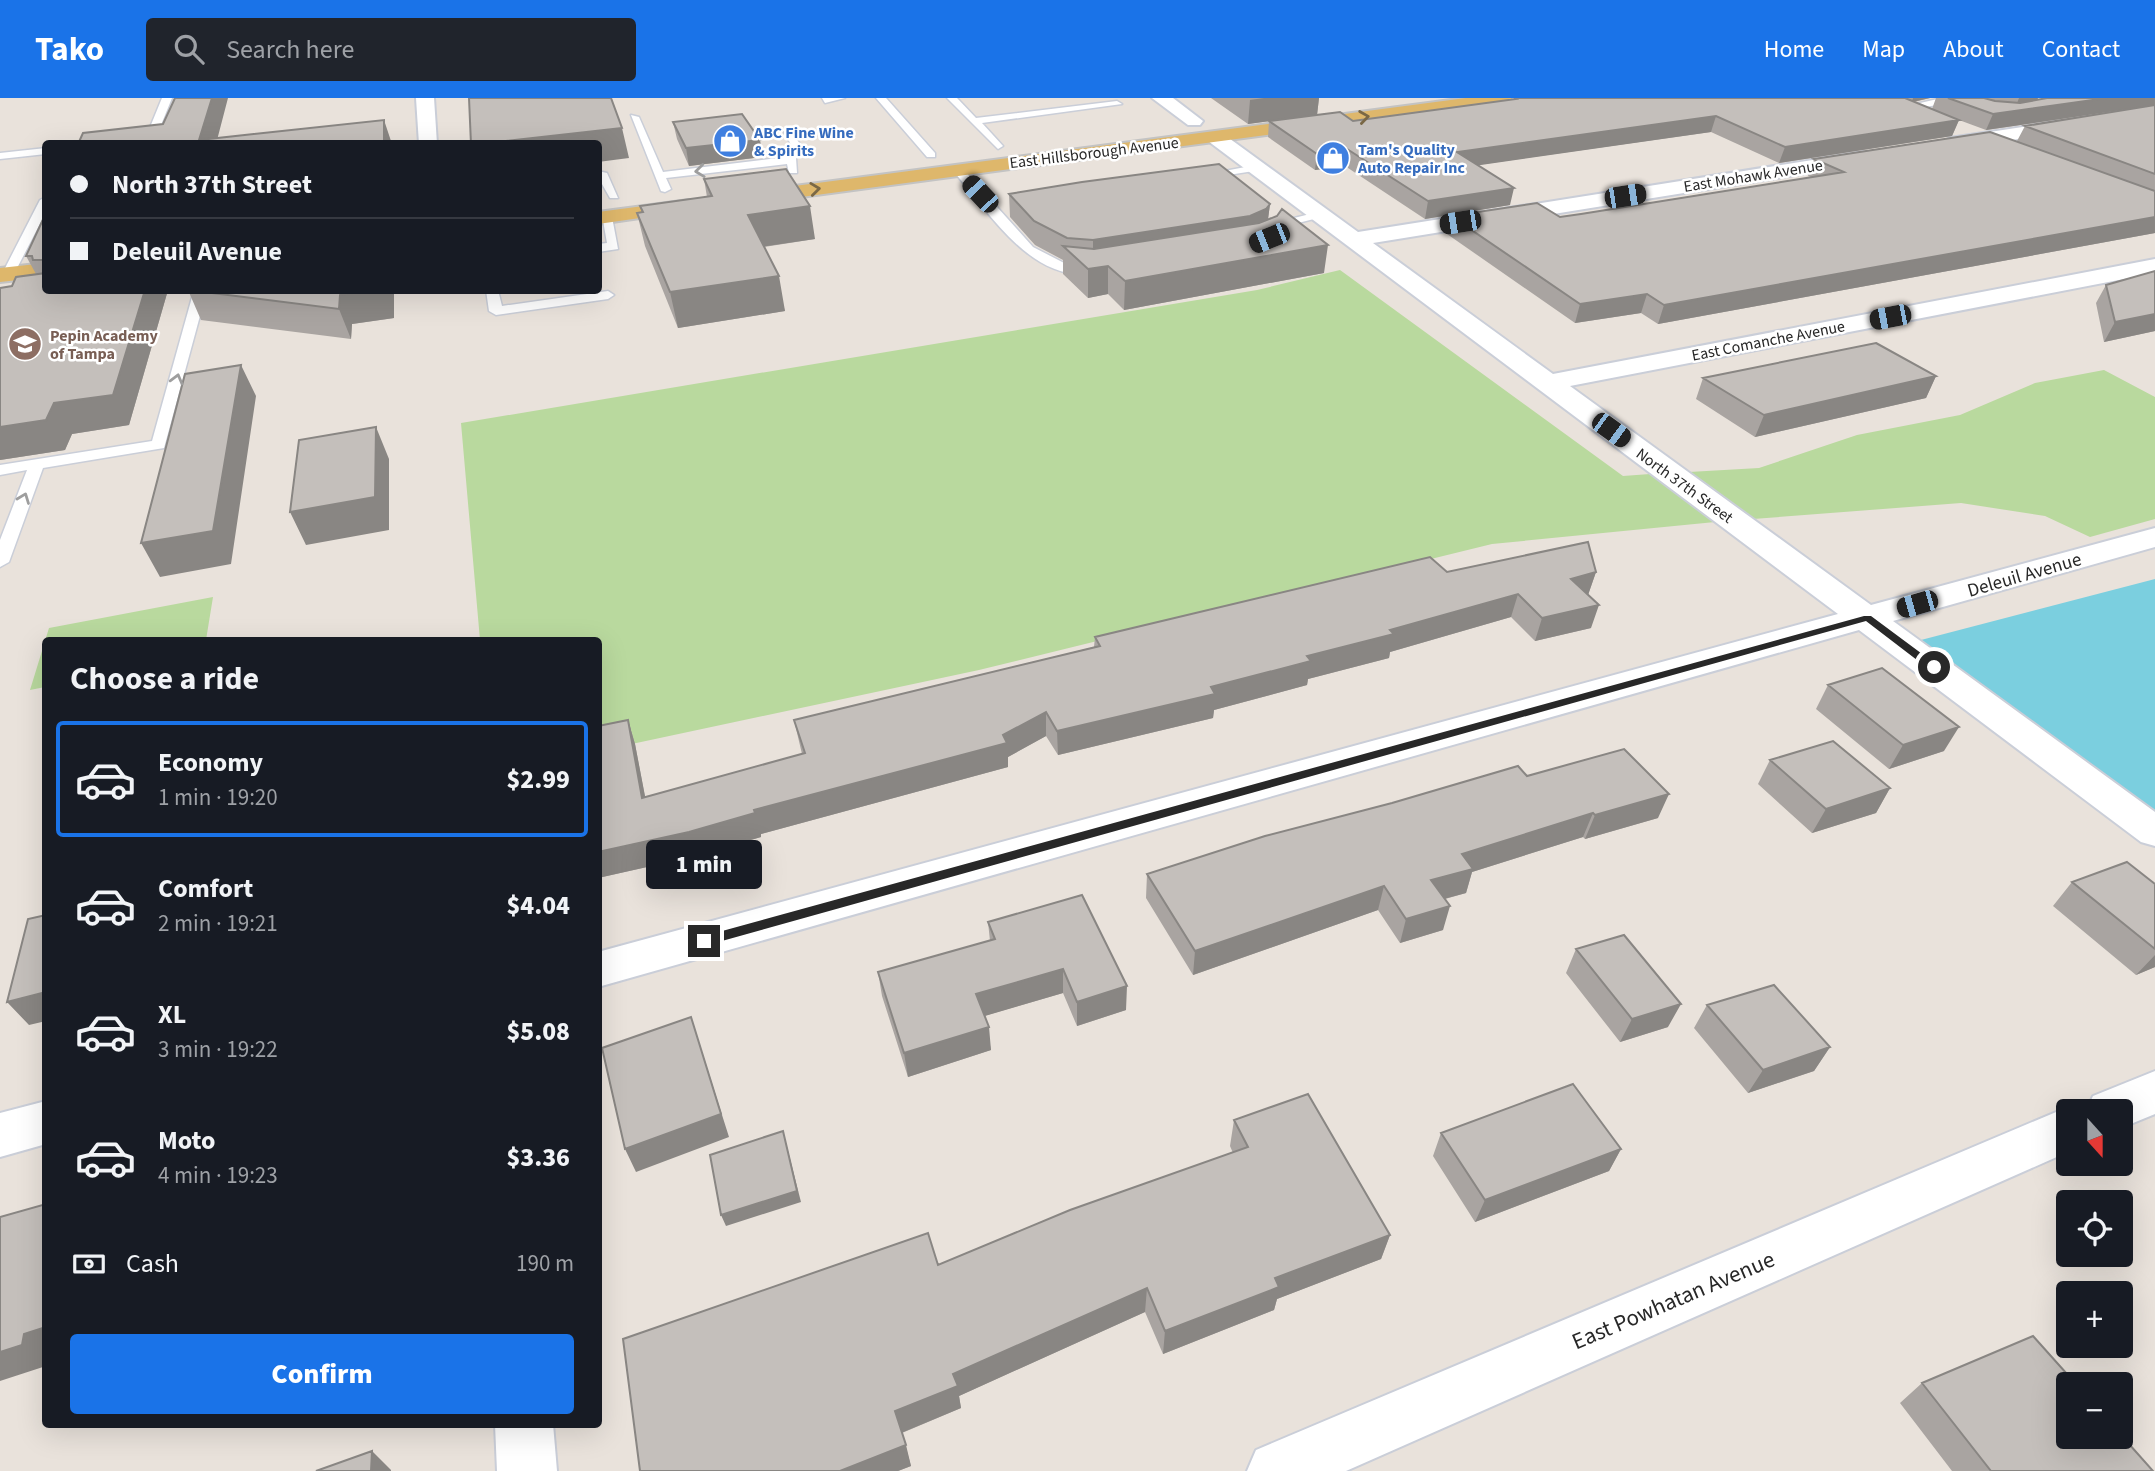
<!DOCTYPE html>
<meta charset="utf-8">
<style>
body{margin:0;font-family:"Source Sans 3",sans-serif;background:#20242c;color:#f1f3f6;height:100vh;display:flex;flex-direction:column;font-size:26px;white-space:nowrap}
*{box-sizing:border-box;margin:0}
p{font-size:23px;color:#9ea1a6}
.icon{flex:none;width:38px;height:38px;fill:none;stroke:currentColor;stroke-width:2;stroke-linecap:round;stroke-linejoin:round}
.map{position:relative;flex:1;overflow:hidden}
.details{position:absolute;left:42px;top:539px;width:560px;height:791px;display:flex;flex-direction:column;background:#171b24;border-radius:7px;box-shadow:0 7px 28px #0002}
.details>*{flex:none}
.hud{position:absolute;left:42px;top:42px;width:560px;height:154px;border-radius:7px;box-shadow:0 7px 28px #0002;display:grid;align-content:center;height:154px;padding:0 28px;background:#171b24}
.needle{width:46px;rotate:159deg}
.buttons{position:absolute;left:2056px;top:1001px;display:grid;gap:14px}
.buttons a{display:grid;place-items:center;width:77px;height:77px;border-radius:7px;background:#171b24;box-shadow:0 7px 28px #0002;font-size:35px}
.end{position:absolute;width:32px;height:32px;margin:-16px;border:9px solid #282828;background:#fff;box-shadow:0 0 0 4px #fff}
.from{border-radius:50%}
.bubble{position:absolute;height:49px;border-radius:7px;background:#171b24;box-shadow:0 7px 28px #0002;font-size:23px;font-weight:800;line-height:49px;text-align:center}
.car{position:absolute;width:21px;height:42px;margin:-21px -10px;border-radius:9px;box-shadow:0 0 5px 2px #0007;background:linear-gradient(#222 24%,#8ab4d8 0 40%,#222 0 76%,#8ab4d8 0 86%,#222 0)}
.hud b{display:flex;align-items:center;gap:24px;height:66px;font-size:26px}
.hud b+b{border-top:2px solid #363941}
.hud i{width:18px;height:18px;background:#f1f3f6}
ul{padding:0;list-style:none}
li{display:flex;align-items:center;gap:21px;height:116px;margin:0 14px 10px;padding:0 14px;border:4px solid transparent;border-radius:7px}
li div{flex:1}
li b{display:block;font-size:26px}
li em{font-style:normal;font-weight:800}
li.on{border-color:#1a73e8}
li>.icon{width:63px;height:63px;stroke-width:1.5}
h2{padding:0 28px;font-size:32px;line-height:84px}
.pay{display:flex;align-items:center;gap:18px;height:77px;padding:0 28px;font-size:26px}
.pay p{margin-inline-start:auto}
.primary-button{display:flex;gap:14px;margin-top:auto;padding:14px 28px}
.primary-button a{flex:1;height:80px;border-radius:7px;background:#1a73e8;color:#fff;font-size:28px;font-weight:800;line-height:80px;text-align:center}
header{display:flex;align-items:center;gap:42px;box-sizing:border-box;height:98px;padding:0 35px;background:#1a73e8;color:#fff}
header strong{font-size:33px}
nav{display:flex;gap:38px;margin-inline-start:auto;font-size:24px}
.search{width:490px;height:63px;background:#20242c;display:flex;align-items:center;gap:18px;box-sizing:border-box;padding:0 24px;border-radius:7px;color:#9ea1a6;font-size:26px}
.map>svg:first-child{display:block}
</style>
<header>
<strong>Tako</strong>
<div class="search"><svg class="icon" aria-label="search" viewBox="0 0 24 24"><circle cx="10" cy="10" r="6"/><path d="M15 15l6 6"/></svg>Search here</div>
<nav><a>Home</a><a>Map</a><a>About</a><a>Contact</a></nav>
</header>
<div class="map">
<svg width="2155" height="1373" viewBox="0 0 2155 1373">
<rect width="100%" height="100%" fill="#e9e2db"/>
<!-- green -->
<path fill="#b9d99e" d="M1340,172L1623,378L1650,376L1715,424L1492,446L979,572L599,653L598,542H480L461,325L1257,192Z
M2104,272L2155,299V421L2090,439L2045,418L1961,405L1753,421L1689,374L1759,370L1857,337L1960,317L2035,285Z
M213,499L206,542H46L45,589L30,592L49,530Z"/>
<!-- water -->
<path fill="#7bcfdf" d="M2155,481V713L1921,542Z"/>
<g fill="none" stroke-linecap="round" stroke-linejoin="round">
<!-- lane casing -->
<g stroke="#caced8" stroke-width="3">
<path id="lane" d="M162,0H172L154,44L114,46L146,39Z
M822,0H845L825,5Z
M876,0H886L935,55V59H927Z
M947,0H957L976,20L1117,3L1122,6L982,25L1003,48L998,51Z
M1942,0L1959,3L1903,13L1898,10Z
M631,17L639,19L663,74L786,59L794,52L783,32L788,29L805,53L796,60L797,75H789L787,66L666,80L671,91L665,94L661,93Z
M46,50V56L0,61V55Z
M1256,67L1261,70L1260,72L1203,81L1198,78Z
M954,70H962L1033,149L1066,166L1094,169V175C1032,186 989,114 954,74Z
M598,73L607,75L618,100H610L598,79Z
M46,99V114L14,176L4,179L2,176L40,102Z
M1318,114L1324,117L1322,119L1282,129L1277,136L1267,134L1274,125Z
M602,117L612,119L618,151L598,154V146L607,145Z
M194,192H207L164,350L43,370L9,464L0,469V442L27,372L0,377V367L152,343Z
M486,192H498L502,208L608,193L614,197L608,201L496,217L489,213Z"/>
</g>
<!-- street casing -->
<g stroke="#caced8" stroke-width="4">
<path id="street" d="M416,0H434L437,46H419Z
M1152,0H1173L1203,23L1200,27H1188Z
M2155,9V19L1950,52L1941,46L1950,40Z
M1215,33L1222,35L1358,134L1863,54L1873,60L1863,66L1373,145L1553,276L2155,161V175L1570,288L1871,507L2155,430V449L1893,523L2155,714V748L2141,744L1859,532L598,889V854L1838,516L1208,43L1206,39Z
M2155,973V1016L2121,1030V1013H2086L2093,998Z
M46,1003V1046L0,1059V1015Z
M2068,1009L2079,1013H2068V1054L1346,1373H1247L1256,1352Z
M495,1326H553L557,1373H497Z"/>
</g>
<!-- primary casing -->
<g stroke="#c3c3c3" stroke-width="4">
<path id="primary" d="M1466,0H1515L1506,5L748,106L738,100L748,94Z
M689,102L696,104L699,108L696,112L598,126V114Z
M46,165V179L0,184V170Z"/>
</g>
<!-- lane -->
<use href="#lane" fill="#fff" fill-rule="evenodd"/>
<!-- street -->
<use href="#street" fill="#fff" fill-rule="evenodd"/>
<!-- primary -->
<use href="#primary" fill="#deb76b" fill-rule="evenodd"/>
</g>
<!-- wall -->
<path fill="#a9a4a1" d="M1211,0H1319L1317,17L1248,26Z
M1511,0H1930L1914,4L1932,11L1936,0H2038L2037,2L2155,7L1986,32L1959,22L1952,38L1779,65L1711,34L1477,67L1510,107L1425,121L1345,68L1315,72L1268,39L1269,23H1353L1511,2Z
M2155,7V135L1658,226L1641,215L1575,225L1447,136L1451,118L1560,119L1811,79L1808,78L1814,61L2017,43L2025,28Z
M673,24L760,42L762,59L689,68L677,41Z
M704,81L815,141L764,149L785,213L678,230L645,148L637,115L642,114L640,108L707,99Z
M1009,96L1270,106L1268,121L1324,175L1124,212L1108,196L1088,200L1063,176V162L1035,147L1010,119Z
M46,115V192H168L129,327L72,336L65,352L0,362V190L12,188L36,176L26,158Z
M2155,173V233L2104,244L2096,205L2106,187Z
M188,192H394V220L352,226L351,241L201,222Z
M1936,278L1926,300L1755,339L1696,301L1703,280Z
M1447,474H1596L1588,497L1591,530L1535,543L1511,519L1390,554L1389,560L1308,581L1307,587L1214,612L1213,620L1058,657L1046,638L1008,659V669L761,736V739L696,758L598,780L628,622L635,646L645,699L802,656L794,622L1094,549L1095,539Z
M1828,587L1944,653L1889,671L1816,611Z
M1770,662L1890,690L1876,715L1812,735L1758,686Z
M1527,678L1658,720L1585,741L1583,739L1472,774L1466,795L1445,801L1443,832L1400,845L1378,812L1193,877L1146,800L1147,776Z
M2072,784L2155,786V869L2136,877L2053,808Z
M988,824L1126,912L1077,928L1063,895L984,918L991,952L908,979L882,898L878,874L990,843Z
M1576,851L1668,929L1620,944L1566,875Z
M1707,907L1830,949L1814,973L1748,995L1694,930Z
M1234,1022L1390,1137L1381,1161L1277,1201L1274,1212L1163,1256L1145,1214L959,1298L961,1310L902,1335L911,1368L898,1373H640L938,1167L1233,1055L1230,1048Z
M1441,1035L1621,1051L1609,1073L1475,1124L1433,1058Z
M1922,1285L2153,1373H1952L1900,1305Z"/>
<!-- shaded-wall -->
<path fill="#898683" d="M212,0H228L216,46L199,42Z
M1264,0H1319L1317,17L1248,26L1250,2Z
M1913,0H1930L1912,4Z
M2019,0H2038L2036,4L2016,8Z
M2107,0H2155V7L1986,32L1993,16Z
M1716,18L1711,34L1453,71L1457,54Z
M384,22L392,46H384Z
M1959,22L1952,38L1779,65L1785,49Z
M622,30L629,60L598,64V46H480Z
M760,42L762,59L689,68L686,50Z
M1347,51L1345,68L1315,72L1317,56Z
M1514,90L1510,107L1425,121L1428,103Z
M1270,106L1267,129L1093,166V142Z
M810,108L815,141L753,150L748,117Z
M2155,119V135L1658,226L1664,207Z
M1328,147L1324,175L1124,212L1125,183Z
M1108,168V196L1088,200V171Z
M779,178L785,213L678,230L670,194Z
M145,192H168L129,327L72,336L65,352L0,362V329Z
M372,192H394V220L352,226L351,241L339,211L340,197Z
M1647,196L1641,215L1575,225L1580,206Z
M2155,216V233L2104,244L2115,224Z
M241,267L256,298L231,466L160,479L141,445Z
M1936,278L1926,300L1755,339L1764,317Z
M376,329L389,361V432L306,447L290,414Z
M1596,474L1588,497L1571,481Z
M1518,496L1511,519L1390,554L1389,560L1308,581L1307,587L1214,612L1213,620L1058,657L1057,633L1211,589L1390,532Z
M1599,507L1591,530L1535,543L1542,520Z
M1046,614V638L1008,659V669L761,736V739L696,758L598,780V754L754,712L1003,637Z
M628,622L635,646L650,724L642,700Z
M1959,629L1944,653L1889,671L1903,647Z
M1890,690L1876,715L1812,735L1826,711Z
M1669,696L1658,720L1585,741L1595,717Z
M1593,715L1583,739L1472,774L1466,795L1425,806L1431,782L1462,756Z
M1384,788L1378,812L1193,877L1195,853Z
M1450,808L1443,832L1400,845L1406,821Z
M2155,857V869L2136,877Z
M1063,871V895L978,920L976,896Z
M1127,888L1126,912L1077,928V904Z
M46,894V923L29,927L7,904Z
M1681,906L1668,929L1620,944L1632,921Z
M691,919L729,1039L636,1074L625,1051Z
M989,929L991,952L908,979L904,955Z
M1830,949L1814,973L1748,995L1763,972Z
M783,1033L801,1104L726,1128L721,1117Z
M1621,1051L1609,1073L1475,1124L1485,1102Z
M1390,1137L1381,1161L1277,1201L1274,1212L1163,1256L1165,1233L1275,1180Z
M1147,1190L1145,1214L959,1298L961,1310L901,1335L895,1313L953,1276Z
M46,1229V1268L0,1283V1254L24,1236Z
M906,1347L911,1368L898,1373H840Z
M372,1353L391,1372V1373H371Z"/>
<!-- building -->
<path fill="#c4bfbb" stroke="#898683" stroke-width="2" d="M175,0H212L199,42L384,22V46H78L83,35L163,26Z
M469,0H611L622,30L480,46H471Z
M1514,0H1905L1959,22L1785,49L1716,18L1457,54L1514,90L1428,103L1347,51L1317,56L1269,23L1340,14L1353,23L1516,1Z
M1948,0H1984L1995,3L2020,5L2047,0H2107L1993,16Z
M2155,7V76L2025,28Z
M742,16L760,42L686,50L673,24Z
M1990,34L2155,93V119L1664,207L1647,196L1580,206L1451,118L1537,105L1560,119L1581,116L1844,74L1814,61Z
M1219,66L1270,106L1266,111L1250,118L1093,142L1067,140L1034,123L1009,96L1082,84Z
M786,71L810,108L748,117L779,178L670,194L637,115L643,114L640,108L712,98L704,81Z
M1282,111L1328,147L1125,183L1108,168L1088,171L1063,148L1094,151L1259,125L1277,118Z
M46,115V162H33L32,158H26Z
M2155,173V216L2115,224L2106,187Z
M46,175V192H145L113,297L54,305L46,322L0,329V190L12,188L16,179Z
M188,192H372L340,197L339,211Z
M1876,245L1936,278L1764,317L1703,280Z
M241,267L213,433L141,445L185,276Z
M376,329L375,399L290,414L299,342Z
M1588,444L1596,474L1571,481L1599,507L1542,520L1518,496L1390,532L1394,536L1307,558L1311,563L1211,589L1215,596L1057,633L1046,614L1003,637L1007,645L754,712L755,715L689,734L598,754V628L628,622L642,700L805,655L794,622L1100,548L1095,539L1430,459L1447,474Z
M1882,570L1959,629L1903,647L1828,587Z
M1833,643L1890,690L1826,711L1770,662Z
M1624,651L1669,696L1595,717L1593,715L1462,756L1473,771L1431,782L1450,808L1406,821L1384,788L1195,853L1147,776L1265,738L1392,705L1518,668L1527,678Z
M2127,764L2155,786V851L2072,784Z
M1082,797L1127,888L1077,904L1063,871L976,896L989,929L904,955L878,874L995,841L988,824Z
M46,817V894L7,904L28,821Z
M1624,837L1681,906L1632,921L1576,851Z
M1774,887L1830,949L1763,972L1707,907Z
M691,919L721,1016L625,1051L602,950Z
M1573,986L1621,1051L1485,1102L1441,1035Z
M1308,996L1390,1137L1275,1180L1279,1189L1165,1233L1147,1190L953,1276L958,1288L895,1313L906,1347L840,1373H640L623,1241L928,1135L938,1167L1070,1112L1248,1049L1234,1022Z
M783,1033L797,1093L721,1117L710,1057Z
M46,1106V1229L24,1236L22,1247L0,1254V1119Z
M2033,1238L2076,1286H2068V1339H2121V1337L2153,1373H1991L1922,1285Z
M372,1353L371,1373H316Z"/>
<!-- one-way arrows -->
<defs><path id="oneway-chevron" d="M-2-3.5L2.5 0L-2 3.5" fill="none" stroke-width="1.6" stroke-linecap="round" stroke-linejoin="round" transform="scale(1.75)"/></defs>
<g stroke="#7a6846">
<use href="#oneway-chevron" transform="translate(1364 19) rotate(-8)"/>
<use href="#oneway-chevron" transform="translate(815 91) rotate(-7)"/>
</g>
<g stroke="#9e9e9e">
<use href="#oneway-chevron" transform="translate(700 73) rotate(173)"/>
<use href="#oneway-chevron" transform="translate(177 281) rotate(-75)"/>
<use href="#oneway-chevron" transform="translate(24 400) rotate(-69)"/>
</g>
<!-- route -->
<path fill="#282828" d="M1864,518H1871L1937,567V572H1930L1866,523L704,848L698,843L704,838Z"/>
<!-- icons -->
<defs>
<g id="shop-disc" transform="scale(1.75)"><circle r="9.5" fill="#3f7fe0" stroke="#fff"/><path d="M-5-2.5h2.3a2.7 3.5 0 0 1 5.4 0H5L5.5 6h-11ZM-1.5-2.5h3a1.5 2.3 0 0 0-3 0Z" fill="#fff"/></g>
<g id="school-disc" transform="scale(1.75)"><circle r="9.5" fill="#8d6e63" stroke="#fff"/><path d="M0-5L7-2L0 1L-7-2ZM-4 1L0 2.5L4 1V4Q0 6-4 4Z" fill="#fff"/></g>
</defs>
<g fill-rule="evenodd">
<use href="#shop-disc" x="730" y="43"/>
<use href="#shop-disc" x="1333" y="60"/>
<use href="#school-disc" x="25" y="246"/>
</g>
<g text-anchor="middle" stroke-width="5" stroke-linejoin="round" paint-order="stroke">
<!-- far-shop labels -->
<g font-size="16" font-weight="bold" fill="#366cbe" stroke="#fff" text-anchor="start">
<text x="754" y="40">ABC Fine Wine<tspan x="754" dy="18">&amp; Spirits</tspan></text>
<text x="1358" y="57">Tam's Quality<tspan x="1358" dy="18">Auto Repair Inc</tspan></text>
</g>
<!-- far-street labels -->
<g font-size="16" fill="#282828" stroke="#fff">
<text transform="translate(1094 54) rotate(-7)" y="6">East Hillsborough Avenue</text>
<text transform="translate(1753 77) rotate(-9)" y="6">East Mohawk Avenue</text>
<text transform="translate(1768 242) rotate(-11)" y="6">East Comanche Avenue</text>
<text transform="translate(1685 387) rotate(36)" y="6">North 37th Street</text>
</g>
<!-- far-education labels -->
<g font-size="16" font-weight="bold" fill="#785e54" stroke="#fff" text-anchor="start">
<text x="50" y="243">Pepin Academy<tspan x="50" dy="18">of Tampa</tspan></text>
</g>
<!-- street labels -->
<g font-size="19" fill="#282828" stroke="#fff">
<text transform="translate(2024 476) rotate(-16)" y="7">Deleuil Avenue</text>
</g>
<!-- near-street labels -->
<g font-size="23" fill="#282828" stroke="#fff">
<text transform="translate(1673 1202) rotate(-23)" y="8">East Powhatan Avenue</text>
</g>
</g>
</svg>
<div class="buttons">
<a><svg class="needle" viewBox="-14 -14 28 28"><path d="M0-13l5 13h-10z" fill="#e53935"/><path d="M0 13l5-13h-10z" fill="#9ea1a6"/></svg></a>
<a><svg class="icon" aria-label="locate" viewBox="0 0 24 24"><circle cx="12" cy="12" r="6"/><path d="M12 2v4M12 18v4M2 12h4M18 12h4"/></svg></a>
<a>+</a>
<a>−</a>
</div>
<i class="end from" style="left:1934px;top:569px"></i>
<i class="end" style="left:704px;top:843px"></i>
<div class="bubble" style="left:646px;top:742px;width:116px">1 min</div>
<i class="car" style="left:980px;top:96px;rotate:317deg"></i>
<i class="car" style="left:1625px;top:98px;rotate:81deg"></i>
<i class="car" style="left:1460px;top:124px;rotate:261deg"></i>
<i class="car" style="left:1269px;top:140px;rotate:248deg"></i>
<i class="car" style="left:1890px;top:219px;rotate:259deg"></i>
<i class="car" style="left:1611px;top:332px;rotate:126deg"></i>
<i class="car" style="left:1917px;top:506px;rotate:254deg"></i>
<div class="hud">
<b><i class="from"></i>North 37th Street</b>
<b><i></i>Deleuil Avenue</b>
</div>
<section class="details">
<h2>Choose a ride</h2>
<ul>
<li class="on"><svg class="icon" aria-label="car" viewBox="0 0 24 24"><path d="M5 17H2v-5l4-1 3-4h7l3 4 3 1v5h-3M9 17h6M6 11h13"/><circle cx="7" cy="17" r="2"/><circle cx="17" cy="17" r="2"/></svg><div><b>Economy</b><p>1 min · 19:20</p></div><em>$2.99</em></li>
<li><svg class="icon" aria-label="car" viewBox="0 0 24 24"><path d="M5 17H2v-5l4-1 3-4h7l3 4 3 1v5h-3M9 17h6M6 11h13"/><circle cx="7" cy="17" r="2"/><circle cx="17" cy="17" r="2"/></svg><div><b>Comfort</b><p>2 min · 19:21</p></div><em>$4.04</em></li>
<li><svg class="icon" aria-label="car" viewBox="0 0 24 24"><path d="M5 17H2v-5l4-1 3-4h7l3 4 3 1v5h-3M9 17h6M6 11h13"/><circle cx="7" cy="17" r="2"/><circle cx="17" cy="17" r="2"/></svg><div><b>XL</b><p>3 min · 19:22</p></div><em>$5.08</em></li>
<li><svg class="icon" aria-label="car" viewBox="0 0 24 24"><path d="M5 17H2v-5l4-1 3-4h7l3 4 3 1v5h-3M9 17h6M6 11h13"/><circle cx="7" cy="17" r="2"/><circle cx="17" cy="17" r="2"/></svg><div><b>Moto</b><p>4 min · 19:23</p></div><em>$3.36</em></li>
</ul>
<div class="pay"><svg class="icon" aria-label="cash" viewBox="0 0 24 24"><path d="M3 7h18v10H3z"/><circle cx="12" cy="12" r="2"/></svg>Cash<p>190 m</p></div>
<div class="primary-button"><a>Confirm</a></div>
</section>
</div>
